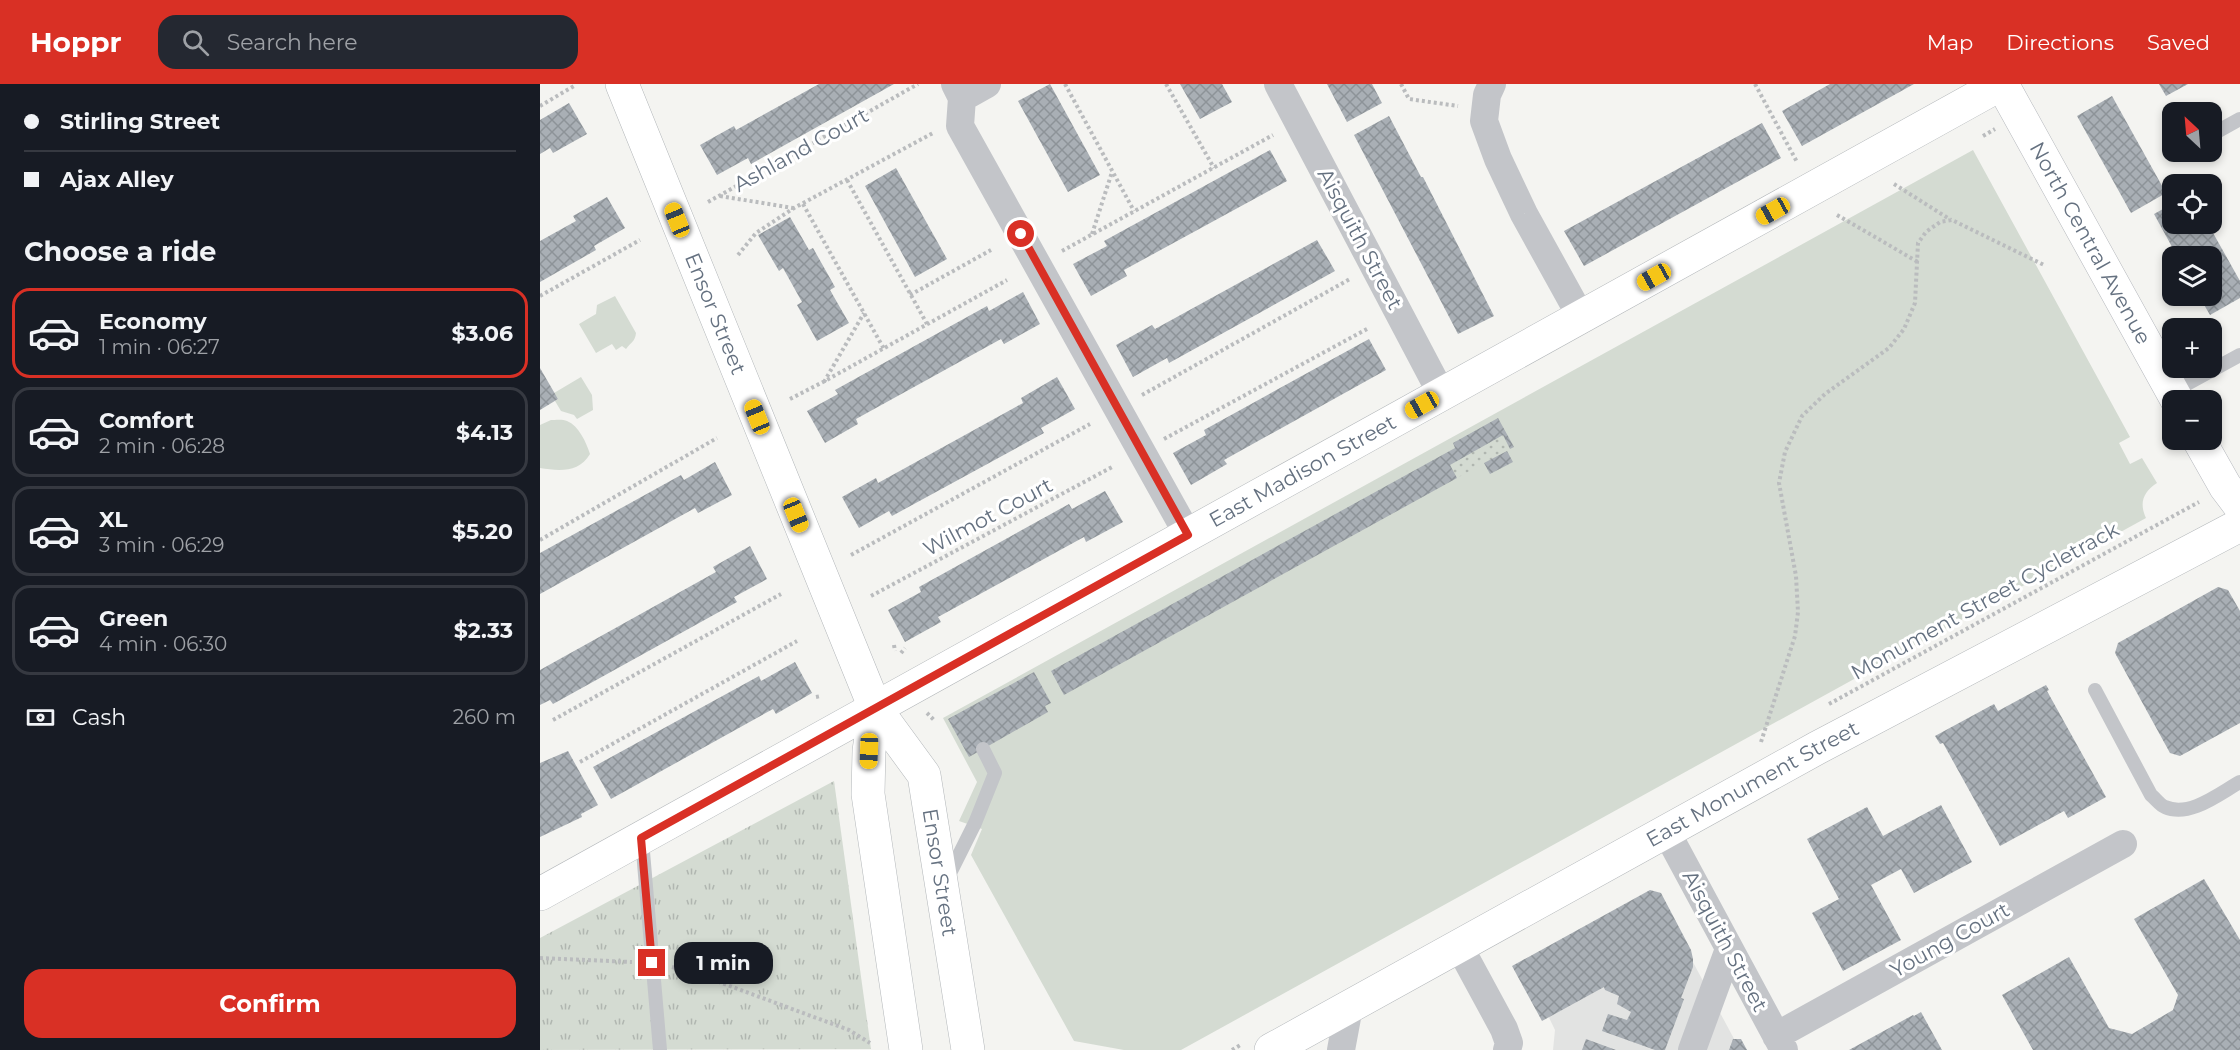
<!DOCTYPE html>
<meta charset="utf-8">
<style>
body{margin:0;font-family:Montserrat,sans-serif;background:#242831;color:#f1f3f6;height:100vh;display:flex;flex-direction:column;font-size:22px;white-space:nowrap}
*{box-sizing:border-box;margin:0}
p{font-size:20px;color:#9ea1a6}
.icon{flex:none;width:33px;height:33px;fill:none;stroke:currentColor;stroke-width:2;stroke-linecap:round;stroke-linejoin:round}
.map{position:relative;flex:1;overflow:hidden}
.sheet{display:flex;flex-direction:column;background:#171b24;width:540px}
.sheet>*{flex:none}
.hud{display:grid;align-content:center;height:132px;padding:0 24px;background:#171b24}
.needle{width:39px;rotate:334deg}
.fabs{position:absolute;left:1622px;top:18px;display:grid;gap:12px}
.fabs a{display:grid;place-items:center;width:60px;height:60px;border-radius:12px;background:#171b24;box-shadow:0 3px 9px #0003;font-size:30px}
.end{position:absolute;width:27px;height:27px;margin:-14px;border:8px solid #d93025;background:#fff;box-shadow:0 0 0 3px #fff}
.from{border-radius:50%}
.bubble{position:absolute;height:42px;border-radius:18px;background:#171b24;box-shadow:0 3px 9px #0003;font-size:20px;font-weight:700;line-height:42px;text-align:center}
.car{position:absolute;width:18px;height:36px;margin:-18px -9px;border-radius:8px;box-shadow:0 0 4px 2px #0007;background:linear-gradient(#f5c518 24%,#345 0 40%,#f5c518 0 76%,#345 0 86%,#f5c518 0)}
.hud b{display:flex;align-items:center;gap:21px;height:57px;font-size:22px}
.hud b+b{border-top:2px solid #363941}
.hud i{width:15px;height:15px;background:#f1f3f6}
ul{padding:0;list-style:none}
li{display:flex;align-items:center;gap:18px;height:90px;margin:0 12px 9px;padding:0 12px;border:3px solid #363941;border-radius:18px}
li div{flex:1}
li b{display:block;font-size:22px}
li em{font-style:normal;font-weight:700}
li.on{border-color:#d93025}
li>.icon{width:54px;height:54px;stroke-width:1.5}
h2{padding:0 24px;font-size:27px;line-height:72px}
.pay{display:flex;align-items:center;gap:15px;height:66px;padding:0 24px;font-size:22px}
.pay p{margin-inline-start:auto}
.primary-button{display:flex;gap:12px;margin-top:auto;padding:12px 24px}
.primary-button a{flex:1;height:69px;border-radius:18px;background:#d93025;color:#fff;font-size:24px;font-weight:700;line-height:69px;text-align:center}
header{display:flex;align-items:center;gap:36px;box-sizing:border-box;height:84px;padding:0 30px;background:#d93025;color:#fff}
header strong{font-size:28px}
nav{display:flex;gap:33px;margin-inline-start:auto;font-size:21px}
.search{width:420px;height:54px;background:#242831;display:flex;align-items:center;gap:15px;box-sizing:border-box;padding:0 21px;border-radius:18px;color:#9ea1a6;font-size:22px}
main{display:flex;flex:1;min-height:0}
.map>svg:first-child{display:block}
</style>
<header>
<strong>Hoppr</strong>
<div class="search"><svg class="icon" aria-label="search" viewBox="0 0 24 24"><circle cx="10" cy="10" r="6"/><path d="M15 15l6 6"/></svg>Search here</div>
<nav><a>Map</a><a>Directions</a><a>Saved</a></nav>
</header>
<main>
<section class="sheet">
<div class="hud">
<b><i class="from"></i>Stirling Street</b>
<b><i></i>Ajax Alley</b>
</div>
<h2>Choose a ride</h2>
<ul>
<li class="on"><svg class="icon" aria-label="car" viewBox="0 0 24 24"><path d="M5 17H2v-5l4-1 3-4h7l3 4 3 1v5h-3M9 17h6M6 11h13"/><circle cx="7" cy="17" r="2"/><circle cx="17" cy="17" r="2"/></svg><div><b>Economy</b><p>1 min · 06:27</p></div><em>$3.06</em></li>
<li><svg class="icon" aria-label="car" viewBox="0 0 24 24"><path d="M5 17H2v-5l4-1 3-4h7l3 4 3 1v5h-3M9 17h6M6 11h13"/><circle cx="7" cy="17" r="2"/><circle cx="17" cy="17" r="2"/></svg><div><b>Comfort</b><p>2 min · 06:28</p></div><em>$4.13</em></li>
<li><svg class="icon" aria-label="car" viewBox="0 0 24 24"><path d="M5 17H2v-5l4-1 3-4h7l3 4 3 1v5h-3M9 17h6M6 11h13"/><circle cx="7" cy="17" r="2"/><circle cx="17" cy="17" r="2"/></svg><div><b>XL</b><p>3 min · 06:29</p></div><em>$5.20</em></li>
<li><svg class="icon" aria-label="car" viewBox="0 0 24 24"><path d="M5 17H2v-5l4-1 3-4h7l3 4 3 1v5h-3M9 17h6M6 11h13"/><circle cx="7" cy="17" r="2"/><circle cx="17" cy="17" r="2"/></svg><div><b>Green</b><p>4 min · 06:30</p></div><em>$2.33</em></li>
</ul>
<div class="pay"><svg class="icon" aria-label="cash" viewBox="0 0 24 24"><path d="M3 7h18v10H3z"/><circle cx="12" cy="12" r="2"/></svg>Cash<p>260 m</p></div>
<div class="primary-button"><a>Confirm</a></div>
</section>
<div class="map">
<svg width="1700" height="966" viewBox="0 0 1700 966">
<defs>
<pattern id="grass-tufts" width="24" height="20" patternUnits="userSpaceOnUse" patternTransform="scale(1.5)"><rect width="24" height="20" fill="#d4dbd2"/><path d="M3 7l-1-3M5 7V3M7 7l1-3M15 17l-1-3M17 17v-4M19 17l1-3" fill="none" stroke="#b0b6b0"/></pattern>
<pattern id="garden-dots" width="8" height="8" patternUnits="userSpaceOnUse" patternTransform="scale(1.5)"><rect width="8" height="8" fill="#d4dbd2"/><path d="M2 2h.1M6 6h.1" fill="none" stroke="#b0b6b0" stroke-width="1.8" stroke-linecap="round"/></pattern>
<pattern id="building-cross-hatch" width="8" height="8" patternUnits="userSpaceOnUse" patternTransform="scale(1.5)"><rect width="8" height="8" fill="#a9afb5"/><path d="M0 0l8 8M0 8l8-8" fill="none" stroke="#8d9398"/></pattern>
</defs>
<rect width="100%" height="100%" fill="#f4f4f1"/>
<!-- built -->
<path fill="#e2e3e2" d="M1117,811L1200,966H1013L1015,946L983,880Z"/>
<!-- grass -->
<path fill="url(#grass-tufts)" d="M294,697L331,965L0,966V854Z"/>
<!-- park -->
<path fill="#d4dbd2" d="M1433,66L1590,353L1579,359L1590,380L1602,374L1617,399C1603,408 1599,419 1606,434L641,966H584L534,957L431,771L442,745L419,737L437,698L403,634Z
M75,212L96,249C95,258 91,258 86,265L82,262L76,266L72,260L56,269L39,240L56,230L57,221Z
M41,293L52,311L53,326L37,335L34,331L21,327L15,317L18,315L14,309Z
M11,336C15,336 23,335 27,337C39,342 46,358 50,370C39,389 19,387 0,384V341Z"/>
<!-- garden -->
<path fill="url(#garden-dots)" d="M963,351L970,365L917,394L910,381Z"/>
<!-- building -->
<path fill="url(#building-cross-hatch)" d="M279,0H354L211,80L208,74L177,91L160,61L194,42L196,46Z
M510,0L560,91L528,108L478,17Z
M640,0H682L692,18L660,35Z
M787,0H832L842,19L807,38Z
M1290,0H1374L1262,62L1242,27Z
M1619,0H1648L1626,12Z
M1572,12L1626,109L1591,129L1537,32Z
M29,19L47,50L13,69L10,64L0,70V36Z
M849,32L881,93H883L954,232L918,250L814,51Z
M1222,39L1241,74L1044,182L1024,147Z
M730,66L747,97L584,186L587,192L551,212L533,180L567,162L564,157Z
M356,84L407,175L375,193L325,102Z
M67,113L85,144L54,162L56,166L0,198V157L36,137L33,132Z
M1632,120V140H1668L1700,197V214L1670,231L1659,212H1671V172H1637L1614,130Z
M250,133L269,166L273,164L295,203L290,206L309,239L277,257L257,221L262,218L243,184L239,187L218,151Z
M777,156L795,187L629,279L627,274L593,293L576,261L612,241L615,245Z
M483,208L500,240L464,260L461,255L316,335L318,340L285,359L267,327L298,310L295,306L447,222L449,227Z
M829,255L846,286L684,376L687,380L651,401L633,369L666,351L664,346Z
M0,284L18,315L0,326Z
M517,293L535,325L501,344L504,349L352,432L349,427L319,444L302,413L336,394L338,399L483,319L481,314Z
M958,334L974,363L970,365L963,351L910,381L917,394L524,611L511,587L915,364L913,359Z
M967,367L973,378L950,390L944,379Z
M175,378L192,411L158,429L155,424L0,510V469L141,391L144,396Z
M565,407L583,438L546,458L544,453L398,533L401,538L365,558L348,526L381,508L379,503L529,420L532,425Z
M210,462L227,495L194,513L197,518L13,620L10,616L0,621V586L176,488L173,483Z
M1678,503L1688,506L1700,527V639L1640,672L1630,669L1575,569L1578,559Z
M255,578L272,609L236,630L233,625L71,715L53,683L219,592L221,597Z
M494,588L511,619L505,622L508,628L429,673L408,635Z
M1506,601L1509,606L1507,607L1566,713L1528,734L1524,727L1460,762L1403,659L1400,660L1395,652L1454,620L1458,627Z
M28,667L58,721L41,730L42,733L0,753V679Z
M1401,721L1432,778L1374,809L1361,785L1331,801L1361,856L1303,887L1272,829L1299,815L1267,755L1327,723L1343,752Z
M1664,795L1700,856V966H1493L1462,911L1529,873L1569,944L1592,950L1633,926L1638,911L1594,835Z
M1110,806L1121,809L1151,866L1153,875V883L1141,914L1144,915L1125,966H1115L1062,947L1068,930L1087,936L1091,928L1077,920L1079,912L1065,906L1064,903L1002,937L972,882Z
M1381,928L1402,966H1309L1373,931L1374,932Z
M1046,955L1076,966H1042Z
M1193,955H1201L1207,966H1189Z"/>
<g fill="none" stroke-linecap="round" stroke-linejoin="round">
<!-- secondary casing -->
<g stroke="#b5b8bd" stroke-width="34">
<g id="secondary">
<path id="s1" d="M1462,0L1637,316"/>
<path d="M1659,356L1685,402L1700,422"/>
</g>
</g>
<!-- primary casing -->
<g stroke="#b3b7ba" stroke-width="34">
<g id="primary">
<path id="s2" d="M82,0L335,624L384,691L428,966"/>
<path d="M335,624L329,667L328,710L366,966"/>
<path id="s3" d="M0,810L1461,0"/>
<path id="s4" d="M731,966L1277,664L1700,441"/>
</g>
</g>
<!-- path -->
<path stroke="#babcbe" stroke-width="4" stroke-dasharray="3 3" stroke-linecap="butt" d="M525,0L594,127
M626,0L674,84
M861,0L869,15L918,22
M1215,0L1257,78
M0,22L34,2
M1443,52L1455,45
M307,96L387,240
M1354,100L1411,136
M180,112L253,124
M168,118L378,0
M263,120L344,265
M1297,131L1378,178
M552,150L572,88
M522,167L733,51
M198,171L216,149L254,124L393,49
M370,211L451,166
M0,212L100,156
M284,298L324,229
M602,311L810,195
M250,315L283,298L467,196
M624,355L827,245
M0,456L177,354
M311,471L550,340
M331,512L574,382
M354,561L355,567
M361,569L365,564
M276,613L281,612
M1289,620L1659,418
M387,629L394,636
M13,636L241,510
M1221,658L1255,552L1258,528L1256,492L1239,399L1245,368L1262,332L1285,310L1349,264L1364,245L1375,219L1378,159L1386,148L1400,138L1412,136L1504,181
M40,678L257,557
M0,874L92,878
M132,883L152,888L309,946L330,959
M692,966L702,960"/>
<!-- lane -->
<path stroke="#c3c5c9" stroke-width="14" d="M1671,51L1700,35
M1632,308L1700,271
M1555,606L1611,711C1616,715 1620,721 1625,723C1650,734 1680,709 1700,698
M102,756L120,966
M407,795L435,739L455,689L443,665"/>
<!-- street -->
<path stroke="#c3c5c9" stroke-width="28" d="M415,0L422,14L420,42L648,451
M738,0L902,311
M952,0L947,11L944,37L958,75L984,130L1041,233
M422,14L447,0
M1126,747L1244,966
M919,862L964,945L969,959L967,966
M1236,952L1583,760
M801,966L809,923
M1152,966L1189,865"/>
<!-- secondary -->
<use href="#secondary" stroke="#fff" stroke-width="33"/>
<!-- primary -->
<use href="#primary" stroke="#fff" stroke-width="33"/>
</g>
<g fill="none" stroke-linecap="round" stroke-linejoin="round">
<!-- route -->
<path stroke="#d93025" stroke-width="8" d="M112,879L101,754L648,451L481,150"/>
</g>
<g text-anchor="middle" stroke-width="6" stroke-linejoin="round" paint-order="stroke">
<!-- street labels -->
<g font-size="21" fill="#657180" stroke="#fff">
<text transform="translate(261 66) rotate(-29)" y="7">Ashland Court</text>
<text transform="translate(820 155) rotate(62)" y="7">Aisquith Street</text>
<text dy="7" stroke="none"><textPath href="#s1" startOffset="182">North Central Avenue</textPath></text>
<text dy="7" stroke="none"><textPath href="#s2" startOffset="248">Ensor Street</textPath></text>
<text dy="7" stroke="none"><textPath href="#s3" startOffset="872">East Madison Street</textPath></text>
<text transform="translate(448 433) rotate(-28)" y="7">Wilmot Court</text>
<text transform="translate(1445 517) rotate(-29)" y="7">Monument Street Cycletrack</text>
<text dy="7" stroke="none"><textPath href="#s4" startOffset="550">East Monument Street</textPath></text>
<text dy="7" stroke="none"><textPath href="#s2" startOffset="855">Ensor Street</textPath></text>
<text transform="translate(1410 856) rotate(-29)" y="7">Young Court</text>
<text transform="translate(1185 857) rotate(62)" y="7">Aisquith Street</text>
</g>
</g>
</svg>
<div class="fabs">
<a><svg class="needle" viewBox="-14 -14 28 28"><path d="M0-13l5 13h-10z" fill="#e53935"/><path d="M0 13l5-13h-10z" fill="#9ea1a6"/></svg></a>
<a><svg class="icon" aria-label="locate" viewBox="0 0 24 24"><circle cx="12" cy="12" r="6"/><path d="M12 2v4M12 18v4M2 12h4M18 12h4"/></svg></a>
<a><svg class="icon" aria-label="layers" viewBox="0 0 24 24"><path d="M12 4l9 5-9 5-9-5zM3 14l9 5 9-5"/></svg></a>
<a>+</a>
<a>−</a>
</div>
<i class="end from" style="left:481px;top:150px"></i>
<i class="end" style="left:112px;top:879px"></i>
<div class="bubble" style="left:134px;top:858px;width:99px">1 min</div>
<i class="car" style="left:1233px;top:127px;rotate:241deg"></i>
<i class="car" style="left:137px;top:136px;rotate:338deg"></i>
<i class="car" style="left:1114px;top:193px;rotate:241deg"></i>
<i class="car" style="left:882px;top:321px;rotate:241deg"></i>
<i class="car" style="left:217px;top:333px;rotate:338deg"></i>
<i class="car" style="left:256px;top:431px;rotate:158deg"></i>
<i class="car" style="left:329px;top:667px;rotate:182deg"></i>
</div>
</main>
